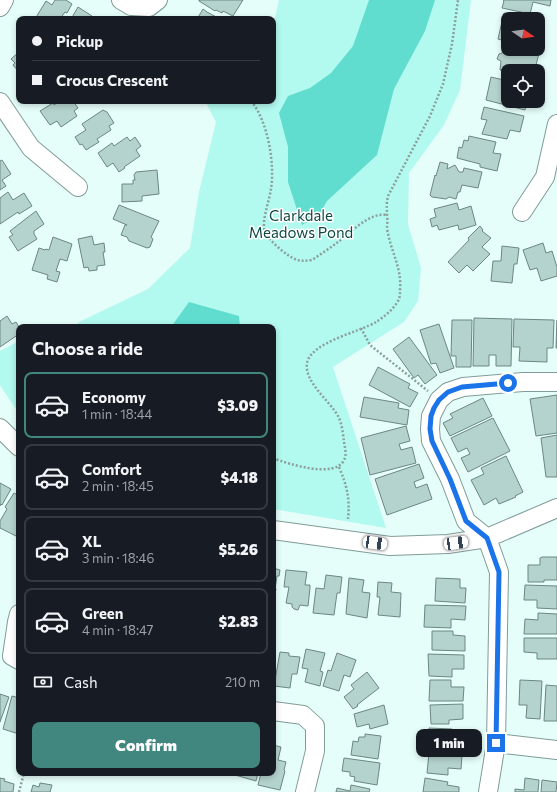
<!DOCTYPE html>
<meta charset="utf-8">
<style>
body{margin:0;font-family:Commissioner,sans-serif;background:#20242c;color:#f1f3f6;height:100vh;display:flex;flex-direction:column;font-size:15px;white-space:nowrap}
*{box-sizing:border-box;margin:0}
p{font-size:13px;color:#9ea1a6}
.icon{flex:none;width:22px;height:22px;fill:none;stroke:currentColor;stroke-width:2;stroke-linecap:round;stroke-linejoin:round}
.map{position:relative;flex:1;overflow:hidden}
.panel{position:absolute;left:16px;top:324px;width:260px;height:452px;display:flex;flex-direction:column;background:#171b24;border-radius:8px;box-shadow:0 2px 6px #0003}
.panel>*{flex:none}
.guide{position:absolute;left:16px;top:16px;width:260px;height:88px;border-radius:8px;box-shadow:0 2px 6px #0003;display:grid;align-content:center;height:88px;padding:0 16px;background:#171b24}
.needle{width:26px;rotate:103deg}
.buttons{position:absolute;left:501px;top:12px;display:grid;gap:8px}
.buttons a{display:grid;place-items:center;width:44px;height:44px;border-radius:8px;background:#171b24;box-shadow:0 2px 6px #0003;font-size:20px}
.end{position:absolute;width:18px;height:18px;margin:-9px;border:5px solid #1a73e8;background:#fff;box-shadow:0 0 0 2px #fff}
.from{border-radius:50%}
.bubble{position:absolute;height:28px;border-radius:8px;background:#171b24;box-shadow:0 2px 6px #0003;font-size:13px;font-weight:800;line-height:28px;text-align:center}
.car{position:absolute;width:12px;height:24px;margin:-12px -6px;border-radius:5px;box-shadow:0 0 3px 1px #0007;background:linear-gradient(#fff 24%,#345 0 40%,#fff 0 76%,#345 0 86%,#fff 0)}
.guide b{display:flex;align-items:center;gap:14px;height:38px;font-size:15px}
.guide b+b{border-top:1px solid #363941}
.guide i{width:10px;height:10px;background:#f1f3f6}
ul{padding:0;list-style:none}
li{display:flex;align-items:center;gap:12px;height:66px;margin:0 8px 6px;padding:0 8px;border:2px solid #363941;border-radius:8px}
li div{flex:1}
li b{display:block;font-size:15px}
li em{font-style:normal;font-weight:800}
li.active{border-color:#41877f}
li>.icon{width:36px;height:36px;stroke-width:1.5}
h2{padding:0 16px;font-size:18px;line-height:48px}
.pay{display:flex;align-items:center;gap:10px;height:44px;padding:0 16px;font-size:15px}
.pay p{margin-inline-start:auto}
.action{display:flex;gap:8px;margin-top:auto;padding:8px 16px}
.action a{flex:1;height:46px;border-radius:8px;background:#41877f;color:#fff;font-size:16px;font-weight:800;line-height:46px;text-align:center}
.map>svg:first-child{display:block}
</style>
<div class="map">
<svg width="557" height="792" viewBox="0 0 557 792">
<rect width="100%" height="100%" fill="#e6fefa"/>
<!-- green -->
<path fill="#b2f9ef" d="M279,0H471L460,90L444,125L409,173L408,224L421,268L418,301L404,322L333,367L386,528L273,509V327H75L79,322L148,289L190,248L199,192L216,122L205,101H273V27Z
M19,341V412L15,408L0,385V351Z"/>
<!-- water -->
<path fill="#61ddcf" d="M369,0H435L425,31L394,89L377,155L327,201L319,215L302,225L288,182V147L279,113L288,96L310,88L331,73L353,46Z
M189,302L239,316L240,327H171Z"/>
<!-- building -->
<path fill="#b5d3ce" stroke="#6b8783" d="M55,0H66L72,4L67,13L65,12L60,19H35L46,1L52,5Z
M199,0H243L233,16L223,11L222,13L216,10L215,11L199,1Z
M503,0H551L550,6L533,2L530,14L502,8L504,1Z
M78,7L92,16L91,19H71Z
M203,9L207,12L220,19H197Z
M504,13L529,19H508V42L498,39Z
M538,33L543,34L540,49H538Z
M504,46L508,47V49L522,51V49L539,53L535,69L525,67L524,71H508V72L500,70L501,61L497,59L499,54L502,53Z
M19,52V72L13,65L15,63L11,59Z
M491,77L508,81V101H527L525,110L486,100Z
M60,101H73L78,108L74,111L77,116L61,127L57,121L50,125L40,111L53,103L54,105Z
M484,107L524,116L520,132L510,130L507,139L482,134L487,120L481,119Z
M103,110L107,112L114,123L109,126L111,130L97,139L99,142L86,150L82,144L80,145L75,137L86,130L82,124Z
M469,136L496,142L493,153L501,154L497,171L480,167V164L457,158L459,147L462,148L464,140L468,141Z
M127,137L130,141L135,137L141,146L136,150L140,156L124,167L125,168L119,172L113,163L107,167L98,153L112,143L114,146Z
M2,160L11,174L2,180L6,186L0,190V161Z
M440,162L448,164L447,169L455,165L459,172H463L464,168L482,172L478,188L462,185L460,192H458L456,199L449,197L446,199L432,197L430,195L435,175L436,176Z
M157,170L159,194L142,196V201L122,202V184H133V180H135L134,175L136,172Z
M8,192L13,200L24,193L32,206L19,214L18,212L0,224V198Z
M457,203L459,210L471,206L476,225L459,230L458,225L439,230L437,225L432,227L430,219L436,217L434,209Z
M119,205L159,221L151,237L153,239L150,247L147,248L129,241L127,237L121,235L125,225H127L113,219Z
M36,211L44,224L34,231V234L37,239L18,251L9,237L13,235L10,231Z
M480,226L483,230L482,231L491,238L482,247L490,254L473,271L467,265L459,273L448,262L469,240L468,238Z
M92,236L94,245L104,243L105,252H103L105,265L97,266V270L89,271L88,267L84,268L78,239Z
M53,237L72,244L67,261L60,259L56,271L60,272L57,282L47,279L48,275L32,270L39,248L45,250L46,249L49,250Z
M543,243L546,253L552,251L557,267V276L541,281L537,268L530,270L523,250Z
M502,246L519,248L517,264H514L512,283L491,281L493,261H501Z
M7,316L12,324L16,322L19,327L18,330L19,334L0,347V321Z
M474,318L512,319L511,366H496V355H489V366H473Z
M514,319L554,320L553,348H547V362L519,361L520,347H513Z
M452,320H472L471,367H456V356H451Z
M557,320V348H556Z
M439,324L454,368L440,373L436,363L431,364L420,330Z
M409,337L437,375L425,384L418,375L414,378L393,349Z
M378,367L410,384L408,388L418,393L410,407L369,385Z
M557,395V433L536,436L530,399Z
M364,397L399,403L398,408L409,410L407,425L360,417Z
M483,398L492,416L450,436L443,423L453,418L450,414Z
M493,418L510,451L468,472L461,458L470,454L467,448L458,452L451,438Z
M406,426L410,441L399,444L401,450L412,447L416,463L370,475L361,438Z
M557,435V477H546L541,438Z
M506,456L523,492L515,496L516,497L499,504L496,498L484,505L471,480L484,474L481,468Z
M419,464L424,478L414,482L416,488L427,484L432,499L387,515L375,479Z
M0,483L11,489L2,505L1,504L0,506Z
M14,493L19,496V531L16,536L0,528V521L7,509L5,507Z
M542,557H557V580H544V582H528V565H540V558Z
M273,568L280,570L279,576H277L275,589H276L273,602Z
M286,570L307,572L305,585H310V588L308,606L300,605L298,610L294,609L292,607V604L286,603L289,587H284Z
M326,575L342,577L340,593H337L334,615L313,613L316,588L324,589Z
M349,578L364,580L362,592L370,593L367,618L346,614Z
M436,578L460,579V588H466L465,603L435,601Z
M378,582L392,583L391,592L401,593L400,617L378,615L380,597H377Z
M525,585L557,586V609L537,608V600H524Z
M425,605L466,606L465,620L451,619V628L424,627Z
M538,613L557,614V634H524L525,619L538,620Z
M432,631H453V635L465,636V651L432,650Z
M524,638H557V659H537V653L524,652Z
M306,649L325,653L320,671L323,672L320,686L305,682L308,669L302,668Z
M280,652L289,653V656L300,657L297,674H292L290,688L274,686Z
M337,653L356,660L350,677L344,675L339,691L323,686L328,670L331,671Z
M428,654L464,655V669H452V677L429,676Z
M367,672L379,688L357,705L358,706L353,709L344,697L354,689L351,685Z
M430,680H451V687H464L463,701H429Z
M520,680L542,681L540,719L526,718L527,705H519Z
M546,685L557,686V721H544Z
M0,694L9,697L0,722Z
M12,696L19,698V734L3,729Z
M463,704V719L449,720V724H431L430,705Z
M384,705L388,724L370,729L369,724L357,727L354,714Z
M429,728L452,729V735H463L462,751L447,750L446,748L426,747V736H428Z
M365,734L381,736L378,759L351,755L353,741L358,742L359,737H365Z
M273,745L281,747L278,760L286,762L284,770L285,771L280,790L258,785L261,773H273Z
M429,753L462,755L461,769L448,768V775L427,773Z
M344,758L380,763L377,785L354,781L355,777L350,776V772L342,771Z
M236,773H258L256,781L235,775Z
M0,778L5,779L4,781L14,784L13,792H0Z
M425,778L448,782L447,785L459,787V792H423Z
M525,778L539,780L538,792H515V789L524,790Z
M542,780L557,782L556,792H541Z
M40,783L52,785L50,792H31L33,785L39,787Z
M351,785L370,789L369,792H336L337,788L350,791Z"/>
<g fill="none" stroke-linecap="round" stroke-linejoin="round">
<!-- minor casing -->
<g stroke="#809c98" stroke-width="20">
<path id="minor" d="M121,0L131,6L149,7L158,0
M0,7L4,0
M0,102L31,148L78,187
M522,212L545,177L557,124
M0,428L19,447
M273,530L390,546L448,544L487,538L557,508
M19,614L17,622L12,656L19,660
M273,711L303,715L315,726V751L305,792
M496,743L557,750
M488,792L496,743L499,572L487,538L466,521L450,479L431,441L430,429L431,416L439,400L448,392L463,387L523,382H557"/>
</g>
<!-- path -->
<path stroke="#8c9f9b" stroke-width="2.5" stroke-dasharray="2 2" stroke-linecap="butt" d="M251,101C268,121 275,164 271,189C269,202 263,216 264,229C265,238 288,257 297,260C302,261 306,261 312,260C321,254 330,248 338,242C352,232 369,212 387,215
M361,328L370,345L428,391
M273,458C288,464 335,479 344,460C347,455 345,448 344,442C343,434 342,423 338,416C329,400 304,382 307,363C311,342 360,332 376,322C384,317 395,308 399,299C400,296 400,293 400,290C402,267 390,250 387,228C387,224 388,220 387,216C387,206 386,206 388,196L430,116L443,84L452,44L458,0
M339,467C347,486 350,498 348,519
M19,792L24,773"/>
<!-- minor -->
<use href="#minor" stroke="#fff" stroke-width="18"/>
</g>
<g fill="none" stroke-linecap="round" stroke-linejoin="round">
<!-- route -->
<path stroke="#1a73e8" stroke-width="5" d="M496,743L499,572L487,538L466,521L450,479L432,441L430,429L431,416L434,408L439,400L448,392L462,387L508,383"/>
</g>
<g text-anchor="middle" stroke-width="3" stroke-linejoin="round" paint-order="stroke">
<!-- park labels -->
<g font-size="15" fill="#0f4842" stroke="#fff">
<text x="301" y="221">Clarkdale<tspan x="301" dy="17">Meadows Pond</tspan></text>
</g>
</g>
</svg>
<div class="buttons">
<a><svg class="needle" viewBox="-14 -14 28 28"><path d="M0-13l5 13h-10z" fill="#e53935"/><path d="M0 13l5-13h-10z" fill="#9ea1a6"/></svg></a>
<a><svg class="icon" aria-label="locate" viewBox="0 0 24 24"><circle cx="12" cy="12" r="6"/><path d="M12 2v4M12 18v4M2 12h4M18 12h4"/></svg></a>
</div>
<i class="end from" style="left:508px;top:383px"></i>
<i class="end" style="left:496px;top:743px"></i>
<div class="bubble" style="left:416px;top:729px;width:66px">1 min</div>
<i class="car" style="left:375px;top:543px;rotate:98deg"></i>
<i class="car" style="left:456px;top:543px;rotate:82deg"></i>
<div class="guide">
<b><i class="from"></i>Pickup</b>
<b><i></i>Crocus Crescent</b>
</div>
<section class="panel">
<h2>Choose a ride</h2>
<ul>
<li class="active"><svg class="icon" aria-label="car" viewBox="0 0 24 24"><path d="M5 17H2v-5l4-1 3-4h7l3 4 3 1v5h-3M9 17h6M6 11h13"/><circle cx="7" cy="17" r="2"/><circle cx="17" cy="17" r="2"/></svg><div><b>Economy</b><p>1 min · 18:44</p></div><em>$3.09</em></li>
<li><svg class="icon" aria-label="car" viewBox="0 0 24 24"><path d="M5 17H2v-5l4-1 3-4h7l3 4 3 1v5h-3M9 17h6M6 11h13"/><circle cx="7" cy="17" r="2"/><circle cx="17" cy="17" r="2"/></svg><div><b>Comfort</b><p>2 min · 18:45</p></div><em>$4.18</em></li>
<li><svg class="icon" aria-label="car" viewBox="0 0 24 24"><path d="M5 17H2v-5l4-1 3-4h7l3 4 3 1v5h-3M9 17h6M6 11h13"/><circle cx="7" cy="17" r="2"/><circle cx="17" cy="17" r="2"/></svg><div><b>XL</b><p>3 min · 18:46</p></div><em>$5.26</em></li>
<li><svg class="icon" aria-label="car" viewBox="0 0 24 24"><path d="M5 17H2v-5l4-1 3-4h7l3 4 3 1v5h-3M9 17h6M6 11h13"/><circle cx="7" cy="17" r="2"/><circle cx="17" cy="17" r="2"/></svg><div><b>Green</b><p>4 min · 18:47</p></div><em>$2.83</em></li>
</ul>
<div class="pay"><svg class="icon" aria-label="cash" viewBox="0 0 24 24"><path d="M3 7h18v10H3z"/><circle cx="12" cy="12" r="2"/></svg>Cash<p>210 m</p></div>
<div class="action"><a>Confirm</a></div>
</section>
</div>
